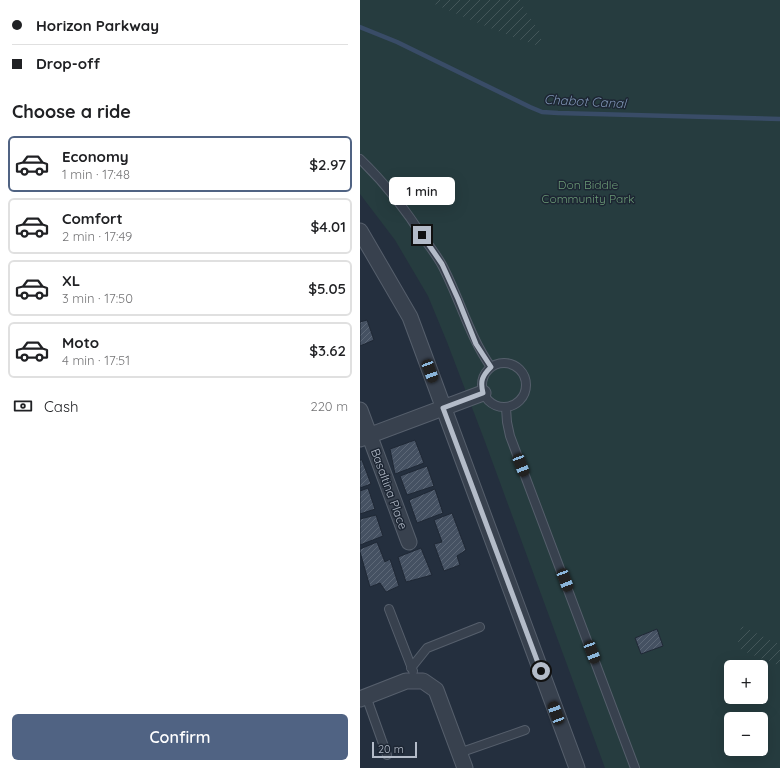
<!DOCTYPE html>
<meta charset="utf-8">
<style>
body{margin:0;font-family:Quicksand,sans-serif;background:#f2f2f2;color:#202124;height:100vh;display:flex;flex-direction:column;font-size:15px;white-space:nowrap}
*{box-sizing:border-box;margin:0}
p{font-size:13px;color:#757577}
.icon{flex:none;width:22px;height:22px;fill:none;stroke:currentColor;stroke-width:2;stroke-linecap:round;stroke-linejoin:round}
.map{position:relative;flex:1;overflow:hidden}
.side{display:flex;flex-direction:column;background:#fff;width:360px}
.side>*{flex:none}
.top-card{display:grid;align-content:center;height:88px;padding:0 12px;background:#fff}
.buttons{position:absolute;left:364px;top:660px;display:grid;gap:8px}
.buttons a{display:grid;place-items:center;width:44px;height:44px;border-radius:6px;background:#fff;box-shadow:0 4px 16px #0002;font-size:20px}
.scale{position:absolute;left:12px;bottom:10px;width:45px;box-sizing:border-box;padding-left:4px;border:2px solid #b4bcc9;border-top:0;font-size:11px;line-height:14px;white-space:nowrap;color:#b4bcc9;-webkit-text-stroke:3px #1d2633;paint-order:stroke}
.end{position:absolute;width:18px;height:18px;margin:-9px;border:5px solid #b4bcc9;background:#111;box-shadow:0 0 0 2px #111}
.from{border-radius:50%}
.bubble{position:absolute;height:28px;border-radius:6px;background:#fff;box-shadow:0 4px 16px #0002;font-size:13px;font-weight:600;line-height:28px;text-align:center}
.car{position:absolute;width:12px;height:24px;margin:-12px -6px;border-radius:5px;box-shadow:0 0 3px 1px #0007;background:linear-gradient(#222 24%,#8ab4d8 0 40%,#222 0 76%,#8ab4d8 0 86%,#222 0)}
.top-card b{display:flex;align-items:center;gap:14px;height:38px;font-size:15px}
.top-card b+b{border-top:1px solid #e0e0e0}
.top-card i{width:10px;height:10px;background:#202124}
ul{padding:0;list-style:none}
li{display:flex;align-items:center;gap:12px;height:56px;margin:0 8px 6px;padding:0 4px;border:2px solid #e0e0e0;border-radius:6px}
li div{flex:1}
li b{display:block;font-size:15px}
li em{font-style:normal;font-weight:600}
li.active{border-color:#506383}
li>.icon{width:36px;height:36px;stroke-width:1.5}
h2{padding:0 12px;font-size:18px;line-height:48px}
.pay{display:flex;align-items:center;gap:10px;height:44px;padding:0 12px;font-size:15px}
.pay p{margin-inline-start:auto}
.action{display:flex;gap:8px;margin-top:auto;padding:8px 12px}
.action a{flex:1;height:46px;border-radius:6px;background:#506383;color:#fff;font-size:16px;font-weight:600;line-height:46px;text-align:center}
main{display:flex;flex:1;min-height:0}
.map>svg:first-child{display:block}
</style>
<main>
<section class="side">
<div class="top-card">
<b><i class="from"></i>Horizon Parkway</b>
<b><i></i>Drop-off</b>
</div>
<h2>Choose a ride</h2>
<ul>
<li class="active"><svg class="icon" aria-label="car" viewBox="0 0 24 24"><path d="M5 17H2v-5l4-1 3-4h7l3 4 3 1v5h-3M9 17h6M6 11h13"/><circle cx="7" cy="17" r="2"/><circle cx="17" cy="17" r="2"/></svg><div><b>Economy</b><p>1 min · 17:48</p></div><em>$2.97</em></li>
<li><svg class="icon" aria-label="car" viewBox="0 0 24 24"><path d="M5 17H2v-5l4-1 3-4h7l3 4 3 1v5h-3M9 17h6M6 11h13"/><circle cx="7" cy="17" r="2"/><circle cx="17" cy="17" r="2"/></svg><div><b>Comfort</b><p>2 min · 17:49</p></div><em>$4.01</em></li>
<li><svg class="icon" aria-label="car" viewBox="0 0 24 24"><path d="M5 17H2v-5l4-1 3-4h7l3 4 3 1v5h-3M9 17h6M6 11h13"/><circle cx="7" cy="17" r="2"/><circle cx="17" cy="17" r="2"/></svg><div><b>XL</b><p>3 min · 17:50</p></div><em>$5.05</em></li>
<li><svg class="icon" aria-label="car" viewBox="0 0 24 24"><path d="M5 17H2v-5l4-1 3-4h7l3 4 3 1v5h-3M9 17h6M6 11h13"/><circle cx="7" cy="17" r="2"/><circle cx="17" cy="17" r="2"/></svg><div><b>Moto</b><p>4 min · 17:51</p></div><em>$3.62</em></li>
</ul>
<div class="pay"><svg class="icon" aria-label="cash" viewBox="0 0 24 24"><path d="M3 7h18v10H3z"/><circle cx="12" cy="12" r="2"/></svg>Cash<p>220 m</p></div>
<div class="action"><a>Confirm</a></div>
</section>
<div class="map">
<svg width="420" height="768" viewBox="0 0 420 768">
<defs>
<pattern id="garden-furrows" width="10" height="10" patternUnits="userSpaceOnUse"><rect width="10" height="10" fill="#263c3f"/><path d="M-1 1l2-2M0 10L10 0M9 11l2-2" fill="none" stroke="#435659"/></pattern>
<pattern id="building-hatch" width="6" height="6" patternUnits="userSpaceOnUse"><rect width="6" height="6" fill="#455162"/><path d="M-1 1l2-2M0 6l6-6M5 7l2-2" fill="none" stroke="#5d6877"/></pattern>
</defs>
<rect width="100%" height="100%" fill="#242f3e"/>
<!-- green -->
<path fill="#263c3f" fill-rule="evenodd" d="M0,0H420V768H245L124,439L87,342L68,296L35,240L0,194ZM371,667H401V697H371ZM371,719H401V749H371Z"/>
<!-- garden -->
<path fill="url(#garden-furrows)" d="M70,0H160L167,14L179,30L181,35V41L179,46C142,34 106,18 70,2Z
M382,626L412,641L420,644V666L381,650L377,638Z"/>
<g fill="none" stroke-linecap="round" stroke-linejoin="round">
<!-- stream -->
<path stroke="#394c67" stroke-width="4.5" d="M0,27L37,42L170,107L182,112L198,113L420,119"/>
</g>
<!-- building -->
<path fill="url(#building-hatch)" stroke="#1f2835" d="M7,320L14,340L0,346V322Z
M55,440L64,463L35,474L30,449Z
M0,460H2L11,484L0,488Z
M67,466L74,486L47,495L40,476Z
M8,488L15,509L0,514V491Z
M75,489L83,513L57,523L49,500Z
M92,513L106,550L97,556L100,565L84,571L74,544L82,542L74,520Z
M16,515L23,536L0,545V519Z
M17,542L25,562L30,559L39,586L26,592L20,583L10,587L0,552V549Z
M61,548L72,575L46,582L38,557Z
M297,629L303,646L281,654L275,638Z"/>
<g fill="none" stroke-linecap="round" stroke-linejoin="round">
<!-- service casing -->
<g stroke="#565f6c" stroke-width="10">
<path id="service" d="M0,159C25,183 46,210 65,240C71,248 77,256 82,265C100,299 109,336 131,367
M122 385a22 22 0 1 1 44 0a22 22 0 1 1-44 0Z
M146,408L147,422L150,436L275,768
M29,609L53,671
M51,668L67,648L120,627
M6,696L27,755
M99,753L165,730"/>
</g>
<!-- minor casing -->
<g stroke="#565f6c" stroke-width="17">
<path id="minor" d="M0,231L50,317L217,768
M0,410L49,542
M0,439L123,393
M0,699L46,681H63L76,690L105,768"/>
</g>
<!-- service -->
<use href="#service" stroke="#38414e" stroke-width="8"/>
<!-- minor -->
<use href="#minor" stroke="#38414e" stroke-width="15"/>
</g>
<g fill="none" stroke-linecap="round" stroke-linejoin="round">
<!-- route -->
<path stroke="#b4bcc9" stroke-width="5" d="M62,235L82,264L98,299L116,344L131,367C122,376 120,381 123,393L83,408L181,671"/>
</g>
<g text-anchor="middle" stroke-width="3" stroke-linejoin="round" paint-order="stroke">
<!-- park labels -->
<g font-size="12" fill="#6b9a76" stroke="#1d2633">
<text x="228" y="189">Don Biddle<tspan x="228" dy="14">Community Park</tspan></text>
</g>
<!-- street labels -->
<g font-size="12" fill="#b4bcc9" stroke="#1d2633">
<text transform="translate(29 489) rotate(70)" y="4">Basaltina Place</text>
</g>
<!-- water labels -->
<g font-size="13" font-style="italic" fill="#7c92b1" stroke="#1d2633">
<text transform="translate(225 101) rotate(3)" y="5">Chabot Canal</text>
</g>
</g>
</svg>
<div class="buttons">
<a>+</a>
<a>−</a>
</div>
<div class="scale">20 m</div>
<i class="end from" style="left:181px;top:671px"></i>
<i class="end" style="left:62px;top:235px"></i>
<div class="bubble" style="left:29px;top:177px;width:66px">1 min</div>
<i class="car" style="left:70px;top:371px;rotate:160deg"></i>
<i class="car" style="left:161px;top:465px;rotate:159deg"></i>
<i class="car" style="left:205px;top:580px;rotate:159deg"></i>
<i class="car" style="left:232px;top:652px;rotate:159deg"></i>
<i class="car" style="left:196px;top:713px;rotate:340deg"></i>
</div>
</main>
